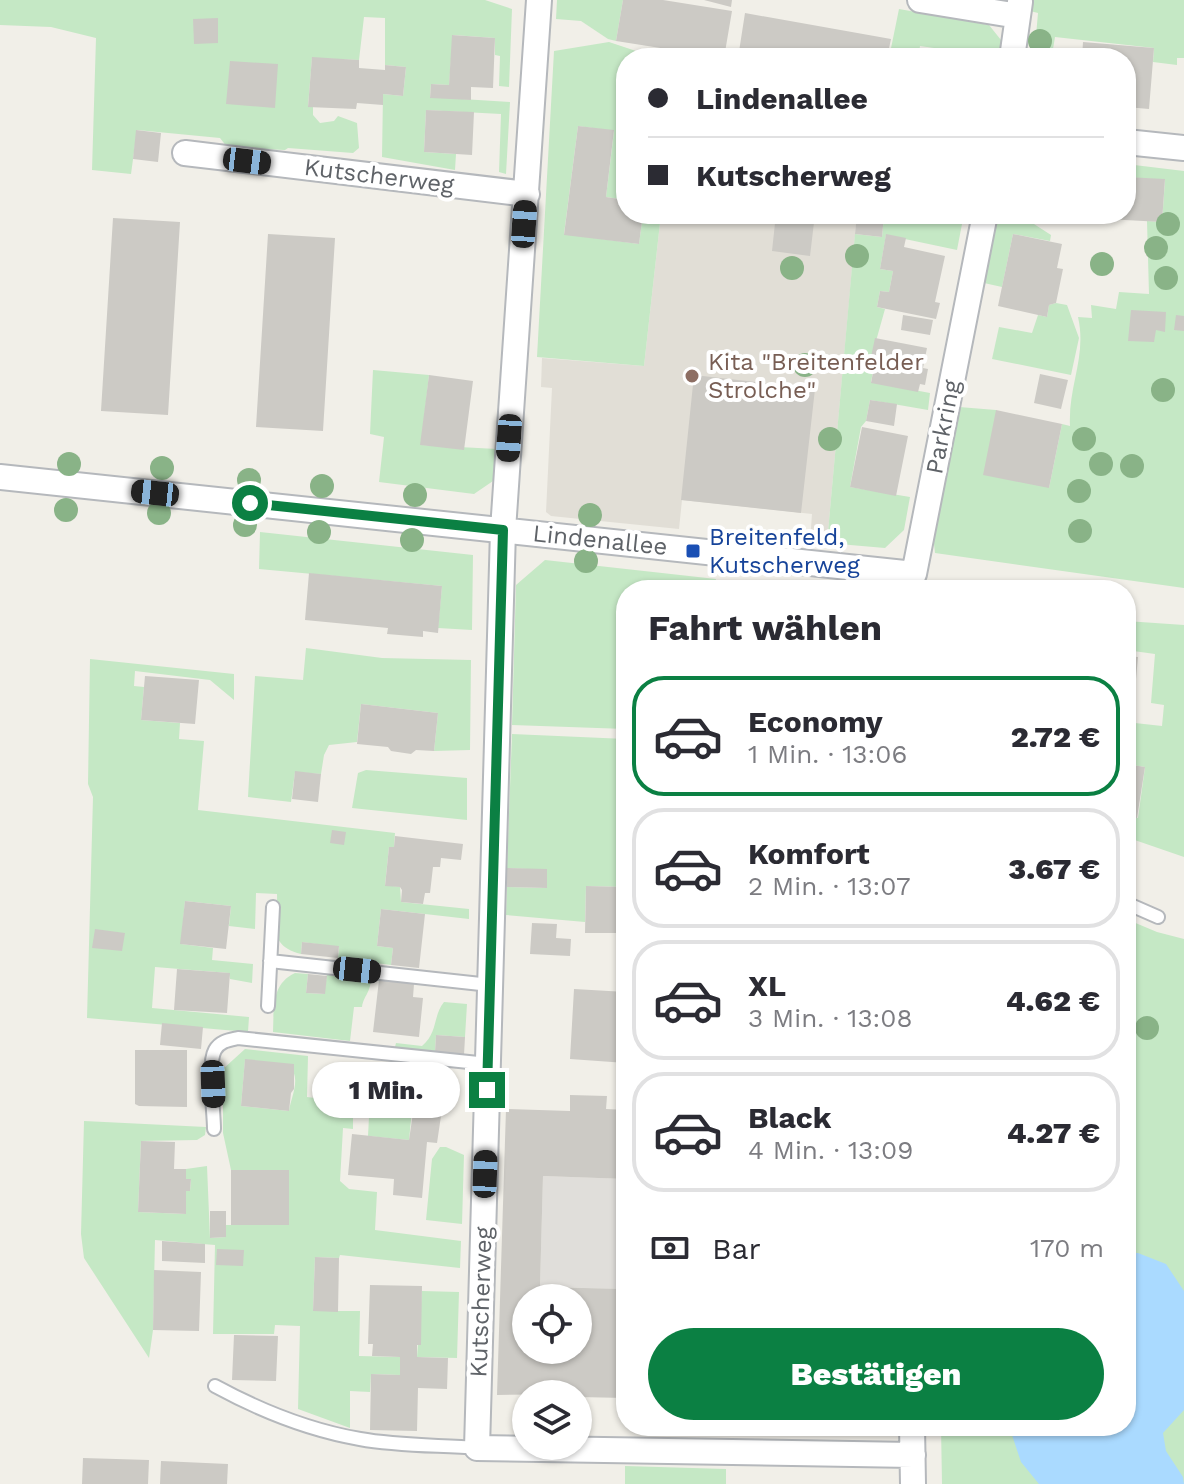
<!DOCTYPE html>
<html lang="de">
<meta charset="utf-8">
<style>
body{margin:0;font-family:"Work Sans",sans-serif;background:#f7f7f7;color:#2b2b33;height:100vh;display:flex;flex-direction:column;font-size:30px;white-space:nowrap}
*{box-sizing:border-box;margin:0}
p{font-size:26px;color:#7c7c81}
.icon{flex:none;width:44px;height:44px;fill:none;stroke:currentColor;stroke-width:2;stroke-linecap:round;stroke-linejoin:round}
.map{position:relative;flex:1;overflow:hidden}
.sheet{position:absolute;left:616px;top:580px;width:520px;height:856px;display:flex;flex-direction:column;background:#fff;border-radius:32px;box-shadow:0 2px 6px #0004}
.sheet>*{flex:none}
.hud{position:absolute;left:616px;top:48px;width:520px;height:176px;border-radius:32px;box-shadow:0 2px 6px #0004;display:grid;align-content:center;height:176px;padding:0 32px;background:#fff}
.fabs{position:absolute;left:512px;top:1284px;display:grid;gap:16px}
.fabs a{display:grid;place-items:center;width:80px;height:80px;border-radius:50%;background:#fff;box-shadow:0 2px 6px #0004;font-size:40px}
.end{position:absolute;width:36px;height:36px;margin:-18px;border:10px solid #0b8043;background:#fff;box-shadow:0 0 0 4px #fff}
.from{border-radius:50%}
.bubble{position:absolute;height:56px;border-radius:28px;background:#fff;box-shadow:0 2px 6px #0004;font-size:26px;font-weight:800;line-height:56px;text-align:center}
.car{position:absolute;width:24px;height:48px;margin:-24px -12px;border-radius:10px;box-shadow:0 0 6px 2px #0007;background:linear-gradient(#222 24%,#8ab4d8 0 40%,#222 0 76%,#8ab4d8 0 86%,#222 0)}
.hud b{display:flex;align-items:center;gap:28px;height:76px;font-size:30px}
.hud b+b{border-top:2px solid #e1e1e2}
.hud i{width:20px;height:20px;background:#2b2b33}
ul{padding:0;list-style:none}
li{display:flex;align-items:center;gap:24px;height:120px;margin:0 16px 12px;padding:0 16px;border:4px solid #e1e1e2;border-radius:32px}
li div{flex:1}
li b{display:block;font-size:30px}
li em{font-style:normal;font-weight:800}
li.selected{border-color:#0b8043}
li>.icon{width:72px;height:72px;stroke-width:1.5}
h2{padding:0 32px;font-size:36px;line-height:96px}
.pay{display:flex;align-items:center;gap:20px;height:88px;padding:0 32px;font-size:30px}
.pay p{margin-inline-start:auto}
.primary-button{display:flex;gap:16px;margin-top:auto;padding:16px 32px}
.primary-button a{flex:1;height:92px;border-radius:48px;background:#0b8043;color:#fff;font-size:32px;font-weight:800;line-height:92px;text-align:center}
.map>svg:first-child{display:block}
</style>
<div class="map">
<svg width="1184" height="1484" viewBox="0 0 1184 1484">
<rect width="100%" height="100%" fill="#f1efe8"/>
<!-- industrial -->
<path fill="#e0deda" d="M543,1176L626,1179V1289L540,1287Z"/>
<!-- education -->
<path fill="#e1ded6" d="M661,214H857L827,543L810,542L812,514L682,500L679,529L551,516L546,512L552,388L541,387L542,358L644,366Z"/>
<!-- green -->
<path fill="#c5e8c5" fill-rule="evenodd" d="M0,0H485L512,9L509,87L499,86L500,56L495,55V38L453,35L449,85L431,84L430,97L510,102L506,174L499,172L501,114L426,110L424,152L456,154L455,170L382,157L383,94L403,96L406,67L385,65V18L364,17L359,60L312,58L308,106L313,107V115L320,123L334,121L338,116L357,123L359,148L353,153L288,148L285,150L227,147L220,138L137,130L131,174L92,170L96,38L51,27L0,25Z
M557,0H623L616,41L608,39L581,21L556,19Z
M1032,0H1184V58H1177V65L1153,62L1154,48L1055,37L1053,49L1035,47L1038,13L1030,11Z
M899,9L989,25L1005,45L1008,58H948V50L920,46L918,58H889Z
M609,42L639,52L640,58H626V200L606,197L614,131L578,126L564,234L639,244L643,214H661L644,366L537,357L554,51Z
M1126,164L1184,171V588L935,553L933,535L959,407L996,410L1049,488L1062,424L1070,426C1068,385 1087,357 1078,317L1092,318L1091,305L1116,309L1119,292L1149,294L1147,221L1162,222L1165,180L1126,177Z
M870,214H923V219L962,224L957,250L886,235L880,269L893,271L889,292L880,291L877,307L885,309L869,366L874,367L871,382L930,393L928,410L870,400L866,421L861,427L850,487L910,497L904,530L885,548L827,543L855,234L882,237L884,216Z
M1020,215L1051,235L1050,241L1013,234L1002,287L984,283L997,221Z
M1056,303L1067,305L1079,338L1071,375L992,359L999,327L1032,333L1038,315L1047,317L1049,305Z
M373,370L429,375L421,445L497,449L493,481L474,494L379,482L384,437L370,434Z
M260,532L473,555L472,630L438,628L442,586L259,569Z
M545,560L716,579L713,590H626V729L512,725L516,585Z
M1126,621L1184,625V857L1126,837V817L1138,818L1145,767L1126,764V722L1162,726L1164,705L1151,703L1155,654L1126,650Z
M306,648L382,658L471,660L470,750L434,751L438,713L361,704L357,742L329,745L324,755L321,774L295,772L291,802L248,797L255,676L303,680Z
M90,659L234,674V700L210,680L135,671L134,686L144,687L141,720L180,723L179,739L204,741L198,810L395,833L394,847H389L385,885L400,887L401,902L469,909V919L381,909L377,946L393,948L391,965L338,958L339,947L302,942L301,954C266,945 278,923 277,894L256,893L255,929L229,926L231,906L185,901L181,944L213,948L212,960L253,964L252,983L230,979L229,973L155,967L152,1008L249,1017L248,1032L87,1018L93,797L88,784Z
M512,734L626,739V887L586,886L585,922L506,915L507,887L546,888L547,870L507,868Z
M366,770L467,778V820L352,808L358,773Z
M1126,919L1157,932L1184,939V1484H942L941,1426H1126Z
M295,973L308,974L306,993L324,994L327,974L371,979C370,994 364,995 362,1007H354L350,1041L273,1032C274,1009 271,984 295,973Z
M444,1002L467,1004L465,1037L436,1035L435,1052L395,1047L396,1043L422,1046C438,1033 433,1015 444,1002Z
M245,1049L308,1056L307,1097L412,1110L409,1140L368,1136L369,1117L353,1116V1129L343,1128L340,1181L349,1189L377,1192L375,1230L461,1241L460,1268L340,1255L339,1258L315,1257L313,1311H360L359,1356L400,1357V1375L371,1374L370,1392L350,1391V1428L298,1409L300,1326L275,1325L274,1334H213L215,1245L155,1240L153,1330L149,1358L84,1258L81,1234L84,1121L206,1127L205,1135L197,1140L141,1141L138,1212L185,1214L186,1191H190L191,1180L186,1179V1169L207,1166L210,1238L226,1237V1225H289V1170H231L223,1133V1069ZM245,1060L293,1071C299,1083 291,1098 289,1111L241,1106Z
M440,1147H446L464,1155L462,1224L426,1220L432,1159Z
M422,1291L459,1292L457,1358L417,1357Z
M625,1466L726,1469V1484H625Z"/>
<!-- water -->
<path fill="#aadaff" d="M1126,1253H1138L1166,1264L1184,1291V1410L1163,1433L1166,1451L1183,1477L1184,1484H1039L1021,1462L1009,1426H1126Z"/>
<!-- building -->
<path fill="#cccac5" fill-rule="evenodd" d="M623,0H663L732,11L724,58L616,41Z
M704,0H732L731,7Z
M745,13L891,39L887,58H738Z
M218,18V43L194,44L193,19Z
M452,35L495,38L493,88L471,87V100L430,98L431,84L449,85Z
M1083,42L1154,48L1149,109L1126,107V58H1082Z
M312,57L359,60V68L385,70V65L406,67L403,96L383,94V105L357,103L356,109L308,107Z
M230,61L278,64L275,108L226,104Z
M426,110L474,112L472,155L424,152Z
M578,126L614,130L606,197L626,200V214H643L639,244L564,235Z
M136,130L161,133L158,162L133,159Z
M1126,177L1165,179L1162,222L1106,219V214H1126Z
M776,214H815L810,256L772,251Z
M857,214L884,215L882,237L855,234Z
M923,214H954L953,223L923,219Z
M113,218L180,222L168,415L101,411Z
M268,234L335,238L323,431L256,427Z
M886,234L906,238L904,247L945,256L935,302L940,303L936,319L877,307L880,291L889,292L893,271L880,269Z
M1013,234L1062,244L1057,268L1063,269L1056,303L1049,305L1047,317L998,306Z
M1131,310L1166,312L1165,332L1156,330L1154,342L1128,341Z
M903,315L933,320L930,335L901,330Z
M1176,315L1184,316V331L1174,330Z
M875,338L927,348L923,368L928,369L925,385L920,384L918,392L871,383L874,367L869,366Z
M1040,374L1068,380L1061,409L1034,403Z
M429,375L473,381L464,450L420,445Z
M694,375L815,389L801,513L681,500Z
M870,400L897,404L894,426L866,421Z
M996,410L1062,424L1049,488L983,475Z
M862,427L908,436L896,496L850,487Z
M309,573L442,586L438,633L423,631V637L387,634L388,628L305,620Z
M1126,656L1138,657L1134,701L1126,700Z
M145,676L199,680L195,724L141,720Z
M361,704L438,713L434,751L416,750L411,754L391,751L388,747L357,744Z
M1126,764L1145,767L1137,818L1126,817Z
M295,771L321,774L318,802L292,799Z
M332,830L346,832L344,845L330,843Z
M395,836L463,844L461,860L441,858L440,867H433L430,893H425L423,904L401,902L402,890L400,887L385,886L389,847H394Z
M507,868L547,869V888L507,887Z
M586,886L626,887V933H585Z
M185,901L231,906L226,949L180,944Z
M381,909L425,914L419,968L391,965L393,948L377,946Z
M532,923L557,924L556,938L571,939L570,956L530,954Z
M95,929L125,933L122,951L92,948Z
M302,942L339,946L338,958L301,954Z
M177,969L230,973L227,1013L174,1010Z
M308,974L327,976L325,994L306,993Z
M379,980L414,984L413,997L423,998L419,1037L373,1032Z
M574,989L626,992V1063L570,1059Z
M162,1023L203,1027L201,1049L160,1045Z
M436,1035L465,1037L464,1055L435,1052Z
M135,1050H187V1107L139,1106L135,1104Z
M245,1059L294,1064V1089L291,1093L289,1111L241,1106Z
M325,1070L381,1076L377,1106L321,1099Z
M570,1095L607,1096L606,1109L626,1110V1179L543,1176L540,1287L626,1289V1398L578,1397V1394L497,1395L506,1109L570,1111ZM526,1298H578V1350H526Z
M413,1113L441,1116L437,1143L427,1142L422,1198L393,1195L394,1179L348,1175L352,1134L409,1140Z
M141,1141L175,1142L174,1169H186V1179H191L190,1191H186V1214L138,1212Z
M231,1170H289V1225H231Z
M210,1211H226V1237L210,1238Z
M162,1241L205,1244V1263L162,1261Z
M217,1249L244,1250L243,1266L216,1265Z
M315,1257L339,1258L338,1312L313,1311Z
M154,1270L201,1272L199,1331L153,1330Z
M370,1285L422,1286L421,1345H417V1357L448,1358L447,1389L418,1388L417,1431L370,1430L371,1374L400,1375V1357L372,1356L373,1344H368Z
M234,1335L278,1336L276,1381L232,1380Z
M83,1458L149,1460L148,1484H82Z
M161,1461L228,1464L227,1484H160Z"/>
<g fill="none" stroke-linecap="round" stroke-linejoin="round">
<!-- lane casing -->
<g stroke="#b5b8bc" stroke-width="16">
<path id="lane" d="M1126,903L1158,917
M270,961L490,985
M268,1006L273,907
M214,1129C214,1111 207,1064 215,1050C220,1041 229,1040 238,1038L488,1064
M215,1386C261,1411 308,1430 360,1439C398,1446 439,1445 477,1448"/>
</g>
<!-- street casing -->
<g stroke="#b5b8bc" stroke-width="28">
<path id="street" d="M539,0L503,530L477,1448L913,1455
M920,0L1018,16
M1012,58L1020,2
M1126,142L1184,148
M185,153L527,194
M0,477L914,574L985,214
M912,1426L913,1484"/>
</g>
<!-- lane -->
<use href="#lane" stroke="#fff" stroke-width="12"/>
<!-- street -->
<use href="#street" stroke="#fff" stroke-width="24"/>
</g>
<!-- trees -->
<g fill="#89b387">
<circle cx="1040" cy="41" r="12"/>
<circle cx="1168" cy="224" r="12"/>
<circle cx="1156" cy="248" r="12"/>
<circle cx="857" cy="256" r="12"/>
<circle cx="1102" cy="264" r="12"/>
<circle cx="792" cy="268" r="12"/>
<circle cx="1166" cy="278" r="12"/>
<circle cx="805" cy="365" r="12"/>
<circle cx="1163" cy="390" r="12"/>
<circle cx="830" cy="439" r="12"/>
<circle cx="1084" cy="439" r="12"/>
<circle cx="69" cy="464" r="12"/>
<circle cx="1101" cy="464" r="12"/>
<circle cx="1132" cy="466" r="12"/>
<circle cx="162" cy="468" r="12"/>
<circle cx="249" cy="480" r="12"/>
<circle cx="322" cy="486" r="12"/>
<circle cx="1079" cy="491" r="12"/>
<circle cx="415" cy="495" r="12"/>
<circle cx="66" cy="510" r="12"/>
<circle cx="159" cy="513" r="12"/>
<circle cx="590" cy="515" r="12"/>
<circle cx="245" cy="525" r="12"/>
<circle cx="1080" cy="531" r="12"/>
<circle cx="319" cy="532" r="12"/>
<circle cx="412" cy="540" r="12"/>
<circle cx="586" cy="561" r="12"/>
<circle cx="1147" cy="1028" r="12"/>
</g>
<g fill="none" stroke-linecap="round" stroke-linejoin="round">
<!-- route -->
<path stroke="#0b8043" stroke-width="10" d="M250,503L503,530L487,1090"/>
</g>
<!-- markers -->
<circle fill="#8d6e63" stroke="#fff" stroke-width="3" cx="692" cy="376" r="8"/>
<rect fill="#1a4fb4" stroke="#fff" stroke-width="3" x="685" y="543" width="16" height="16" rx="4"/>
<g text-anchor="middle" stroke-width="8" stroke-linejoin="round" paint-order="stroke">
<!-- street labels -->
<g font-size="24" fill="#5f6368" stroke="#fff">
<text transform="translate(379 176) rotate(7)" y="8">Kutscherweg</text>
<text transform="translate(943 427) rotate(-79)" y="8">Parkring</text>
<text transform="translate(600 540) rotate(6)" y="8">Lindenallee</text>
<text transform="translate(481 1302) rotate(-88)" y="8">Kutscherweg</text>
</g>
<!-- education labels -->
<g font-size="24" fill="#785e54" stroke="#fff" text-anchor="start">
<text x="708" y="370">Kita "Breitenfelder<tspan x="708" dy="28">Strolche"</tspan></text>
</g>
<!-- transit labels -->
<g font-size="24" fill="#164399" stroke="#fff" text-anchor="start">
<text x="709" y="545">Breitenfeld,<tspan x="709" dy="28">Kutscherweg</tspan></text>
</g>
</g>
</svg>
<div class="fabs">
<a><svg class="icon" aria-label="locate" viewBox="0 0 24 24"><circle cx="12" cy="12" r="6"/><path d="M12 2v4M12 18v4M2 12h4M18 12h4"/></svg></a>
<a><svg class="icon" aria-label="layers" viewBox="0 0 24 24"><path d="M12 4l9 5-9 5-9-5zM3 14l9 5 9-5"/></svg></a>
</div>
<i class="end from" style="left:250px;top:503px"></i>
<i class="end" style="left:487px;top:1090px"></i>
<div class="bubble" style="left:312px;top:1062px;width:148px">1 Min.</div>
<i class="car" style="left:247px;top:161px;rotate:97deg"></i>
<i class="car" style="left:524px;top:224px;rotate:4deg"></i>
<i class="car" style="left:509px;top:438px;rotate:184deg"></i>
<i class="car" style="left:155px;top:493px;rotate:276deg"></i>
<i class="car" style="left:357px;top:970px;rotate:96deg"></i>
<i class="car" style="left:213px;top:1084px;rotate:178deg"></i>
<i class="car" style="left:485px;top:1174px;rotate:2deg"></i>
<div class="hud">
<b><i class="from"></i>Lindenallee</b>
<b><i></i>Kutscherweg</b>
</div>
<section class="sheet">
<h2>Fahrt wählen</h2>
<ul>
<li class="selected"><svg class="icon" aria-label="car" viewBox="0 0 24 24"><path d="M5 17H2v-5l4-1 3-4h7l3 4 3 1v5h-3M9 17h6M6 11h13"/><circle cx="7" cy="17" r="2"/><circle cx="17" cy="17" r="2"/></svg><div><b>Economy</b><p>1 Min. · 13:06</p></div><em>2.72 €</em></li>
<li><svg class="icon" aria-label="car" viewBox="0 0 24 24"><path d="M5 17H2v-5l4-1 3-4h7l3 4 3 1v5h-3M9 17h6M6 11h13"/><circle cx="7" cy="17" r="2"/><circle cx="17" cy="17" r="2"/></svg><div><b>Komfort</b><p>2 Min. · 13:07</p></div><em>3.67 €</em></li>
<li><svg class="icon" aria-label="car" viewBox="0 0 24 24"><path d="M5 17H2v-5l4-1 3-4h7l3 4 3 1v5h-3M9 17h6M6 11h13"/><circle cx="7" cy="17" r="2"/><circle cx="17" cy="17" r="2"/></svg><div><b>XL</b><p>3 Min. · 13:08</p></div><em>4.62 €</em></li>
<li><svg class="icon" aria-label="car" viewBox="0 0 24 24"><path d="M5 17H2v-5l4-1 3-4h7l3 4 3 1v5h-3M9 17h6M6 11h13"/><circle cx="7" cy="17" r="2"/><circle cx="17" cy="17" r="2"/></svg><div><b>Black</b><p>4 Min. · 13:09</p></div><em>4.27 €</em></li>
</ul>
<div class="pay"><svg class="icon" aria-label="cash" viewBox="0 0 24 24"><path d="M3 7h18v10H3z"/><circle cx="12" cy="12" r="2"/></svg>Bar<p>170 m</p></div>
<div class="primary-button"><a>Bestätigen</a></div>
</section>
</div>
